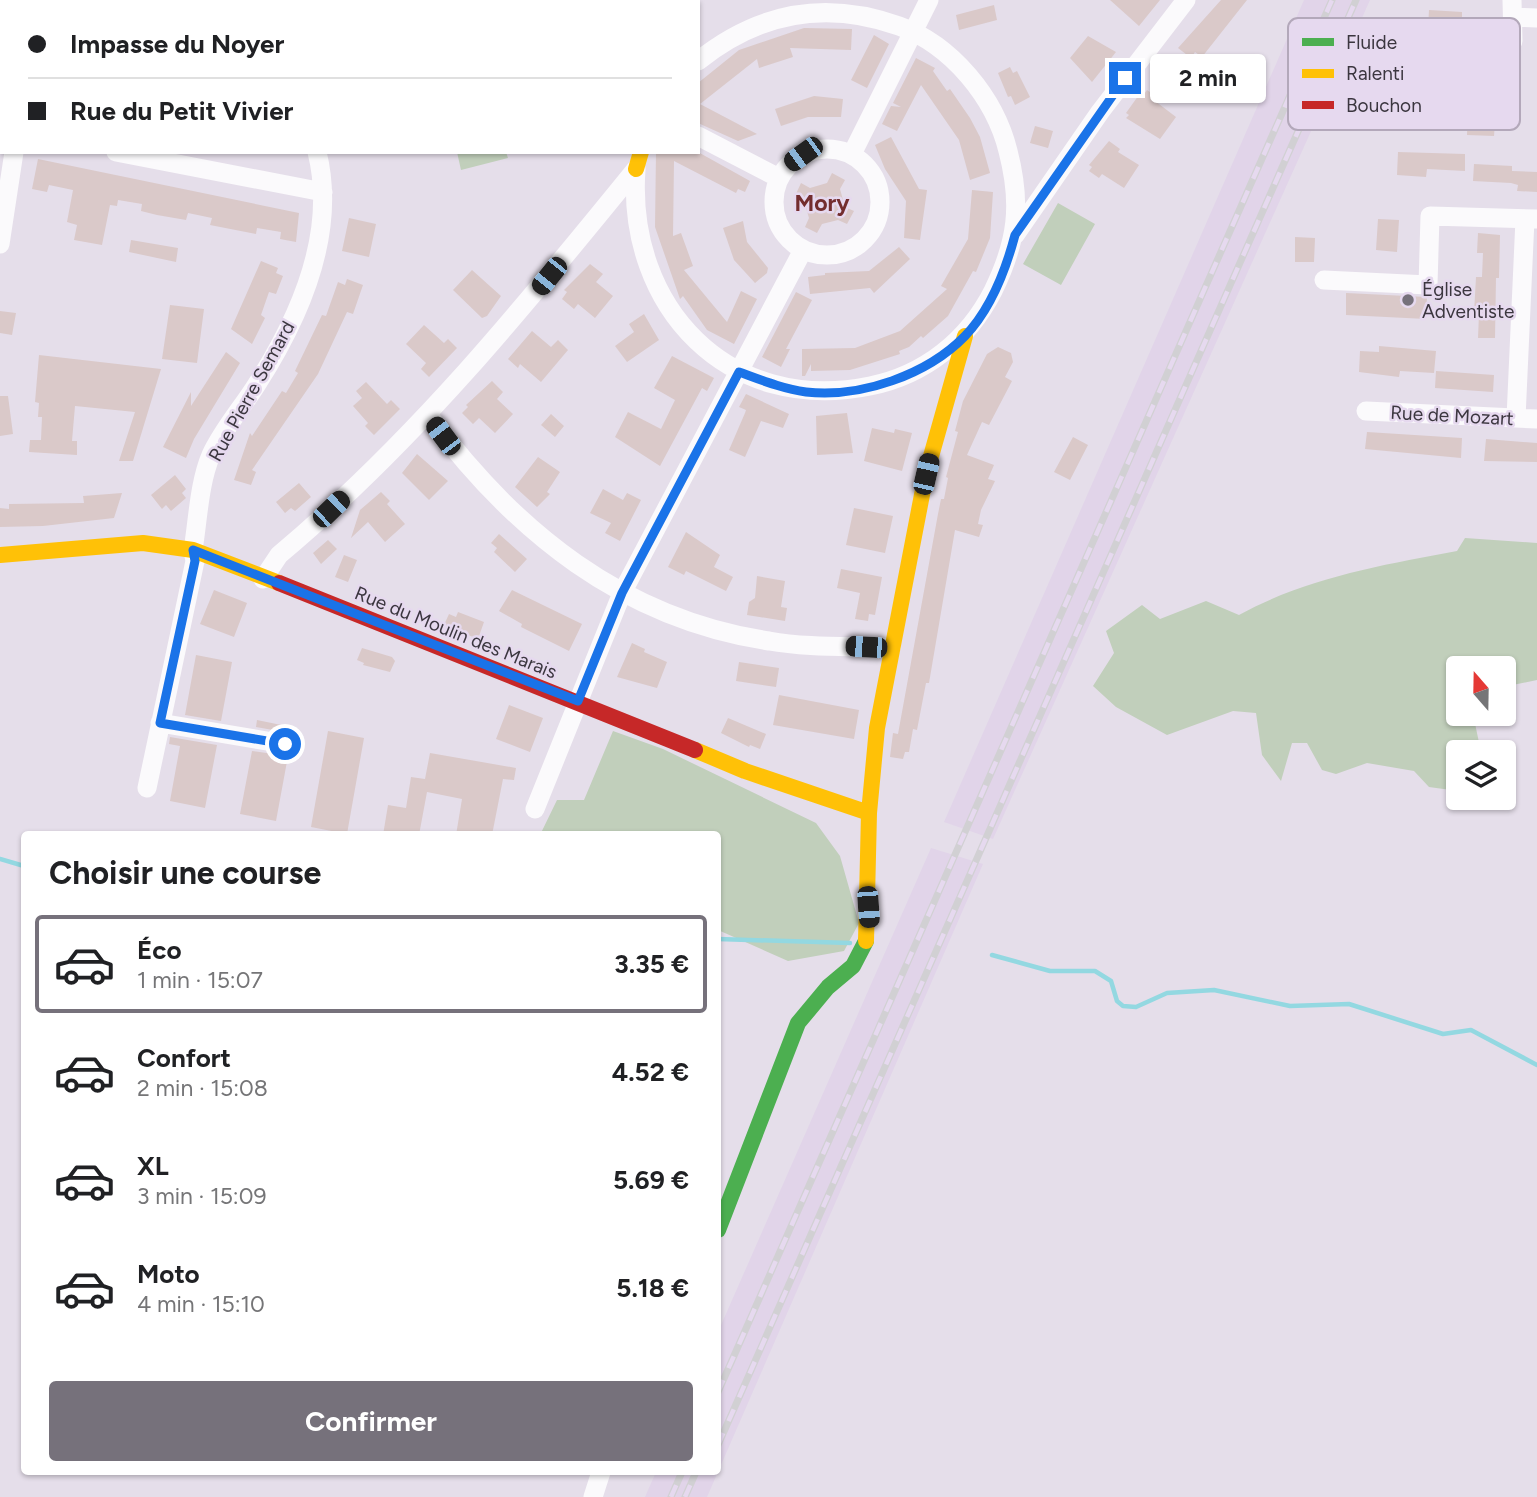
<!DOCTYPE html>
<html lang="fr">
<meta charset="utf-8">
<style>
body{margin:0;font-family:Figtree,sans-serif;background:#f2f2f2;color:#202124;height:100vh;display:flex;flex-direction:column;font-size:26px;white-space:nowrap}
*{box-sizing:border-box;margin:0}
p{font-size:23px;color:#757577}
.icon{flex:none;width:38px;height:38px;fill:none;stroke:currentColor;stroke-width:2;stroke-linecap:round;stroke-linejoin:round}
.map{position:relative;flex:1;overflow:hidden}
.side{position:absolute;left:21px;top:831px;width:700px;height:644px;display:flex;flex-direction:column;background:#fff;border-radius:7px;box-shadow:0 2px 5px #0004}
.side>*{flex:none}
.guide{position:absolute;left:0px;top:0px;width:700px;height:154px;box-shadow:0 2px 5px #0004;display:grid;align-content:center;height:154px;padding:0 28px;background:#fff}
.needle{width:46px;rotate:340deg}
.controls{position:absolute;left:1446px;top:656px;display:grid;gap:14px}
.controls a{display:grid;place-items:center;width:70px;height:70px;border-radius:7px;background:#fff;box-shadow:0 2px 5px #0004;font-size:35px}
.end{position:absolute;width:32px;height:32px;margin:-16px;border:9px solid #1a73e8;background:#fff;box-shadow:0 0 0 4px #fff}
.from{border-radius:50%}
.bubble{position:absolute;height:49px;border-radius:7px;background:#fff;box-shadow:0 2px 5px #0004;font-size:23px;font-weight:700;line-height:49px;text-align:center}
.car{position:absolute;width:21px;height:42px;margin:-21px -10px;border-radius:9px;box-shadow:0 0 5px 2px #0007;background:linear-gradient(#222 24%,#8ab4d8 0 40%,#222 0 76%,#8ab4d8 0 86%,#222 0)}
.guide b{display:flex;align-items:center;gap:24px;height:66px;font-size:26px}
.guide b+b{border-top:2px solid #e0e0e0}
.guide i{width:18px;height:18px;background:#202124}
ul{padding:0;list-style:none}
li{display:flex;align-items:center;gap:21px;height:98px;margin:0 14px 10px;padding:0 14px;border:4px solid transparent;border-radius:7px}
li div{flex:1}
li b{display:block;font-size:26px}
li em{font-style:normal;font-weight:700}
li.active{border-color:#76717b}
li>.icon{width:63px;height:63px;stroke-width:1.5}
h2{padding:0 28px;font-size:32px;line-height:84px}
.primary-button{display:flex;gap:14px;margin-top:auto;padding:14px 28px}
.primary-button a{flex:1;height:80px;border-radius:7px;background:#76717b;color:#fff;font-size:28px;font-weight:700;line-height:80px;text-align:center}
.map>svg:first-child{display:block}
</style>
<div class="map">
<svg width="1537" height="1497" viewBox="0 0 1537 1497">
<rect width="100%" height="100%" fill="#e5deea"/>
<!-- built -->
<path fill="#e1d4e9" d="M291,0H555L291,2Z
M1304,0H1370L993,839L944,822Z
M931,848L983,864L707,1497H645L656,1472H718V1332Z"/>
<!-- green -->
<path fill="#c1cfbb" d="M457,152H506L508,158L461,170Z
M1058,203L1095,224L1061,285L1023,264Z
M1465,538L1537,543V680L1503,687V668H1458V714H1473L1481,752H1458V791L1429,787L1414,771L1367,763L1336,774L1322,770L1307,743H1292L1281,781L1262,755L1256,713L1233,711L1167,735L1116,707L1093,686L1114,653L1106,631L1142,605L1160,619L1206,601L1239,615C1306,578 1382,565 1457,551Z
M613,731L663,749L816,823L840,856L859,923L844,951L788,961L718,930V835H540L557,800H584Z"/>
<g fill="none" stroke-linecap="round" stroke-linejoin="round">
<!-- stream -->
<path stroke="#93d8e1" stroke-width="4.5" d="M0,859L24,866
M718,939L850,943
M992,955L1050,971H1095L1111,981L1117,1001L1123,1006L1136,1007L1167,993L1214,990L1290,1006L1349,1004L1443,1034L1471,1030L1537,1065"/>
</g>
<!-- building -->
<path fill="#dac9c9" d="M1110,0H1160L1139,26Z
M1221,0H1247L1202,57L1195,52L1191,58L1178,48Z
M994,5L997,20L959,30L956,15Z
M1429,10L1462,12V17L1494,19L1492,38L1461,37V31L1428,29Z
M804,28L852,29L851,50L790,48L793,57L759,68L757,59L700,104L757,134L738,141L698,123V83L739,50Z
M874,35L889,44L867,88L851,80Z
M1088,36L1116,52L1092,82L1070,58Z
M916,58L935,68L933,71L947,91L950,89L970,118L980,137L990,173L970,180L959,140L921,85L897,131L882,124L891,106L901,107L893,103Z
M1010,67L1013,73L1017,71L1030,97L1015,105L1011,96L1008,97L998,73Z
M1357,79L1385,81L1382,130L1353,128Z
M1147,90L1157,97L1155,101L1176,117L1160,139L1126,118L1129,115L1126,113L1141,92L1144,94Z
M814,96L843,99L841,117H808L781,126L775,109Z
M1468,107L1496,109L1494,136L1467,135Z
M1035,126L1053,131L1048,148L1030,143Z
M891,137L919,189L927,190L920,240L904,238L906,201L885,169L875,145Z
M1109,141L1120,149L1118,152L1139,165L1124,188L1102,174L1099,178L1089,171L1092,167L1089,165Z
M656,152H698L750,181L745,192L738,189L736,193L674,161L673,236L681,233L693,266L684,270L727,322L741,291L757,299L734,344L707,330L683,296L680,299L655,227Z
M1398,152L1465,154V171L1427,169L1426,177L1397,175Z
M38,159L299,213L296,242L280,239L281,232L257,228L256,234L210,225L212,218L188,213L186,220L157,215L141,211L142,204L118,200L117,206L110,205L102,245L74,240L77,225L67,222L73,190L49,185L47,192L32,189Z
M1474,164L1512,166V171L1537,172V192L1517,191L1518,185L1511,183L1473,181Z
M832,173L845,180L840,189L845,207L854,211L847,224L838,220L822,224L817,233L805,227L809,218L804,201L795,196L801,183L810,188L827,183Z
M972,190L993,192L990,238L976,272L973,271L948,316L923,338L921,336L909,347L899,351L900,354L850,370L811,371V364L805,376H802V349L855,348L900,331L947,289L941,286L968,239Z
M349,218L376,224L369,257L342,251Z
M1378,219L1399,220L1397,252L1376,250Z
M743,221L747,242L768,268L767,273L755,283L734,260L723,228Z
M1478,233L1500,235L1499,278H1496L1495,338H1478L1479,314L1474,313L1476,277H1482L1483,253H1477Z
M1295,237L1315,238L1314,262H1295Z
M131,240L178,248L176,262L129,252Z
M899,247L910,259L874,293L870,288L810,294L808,277L825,275V273L869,271Z
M261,261L278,268L276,273L283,276L276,294L269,292L261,315L265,318L252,344L231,329Z
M590,264L603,274L596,282L613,296L595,318L578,304L574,309L562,299L567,292L564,290Z
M472,270L501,296L487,316L482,318L453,290Z
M347,279L363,285L353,314L347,312L318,374L252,470L256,472L251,485L234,480L250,433L252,436L282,391L286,393L298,373L295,371L322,315L326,316L338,282L345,285Z
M796,292L812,300L786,349H790L781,367L762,357Z
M1346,293L1427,297L1426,319L1346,315Z
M170,305L204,309L197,363L162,359Z
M0,311L16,313L12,335L0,333Z
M644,314L659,340L627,362L615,346L634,332L629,324Z
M424,325L444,343L448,339L457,348L429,377L421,369L426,363L406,344Z
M532,331L551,347L558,340L568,350L541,382L520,364L518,368L508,359Z
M1379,346L1436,351L1434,373L1400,371L1399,377L1359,372L1360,351L1379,352Z
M998,347L1011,353L1013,362L1005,377L1012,381L989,425L982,422L967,455L994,465L988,479L995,481L981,510L978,524L983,525L979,537L955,530L929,683H926L917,730L913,729L909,752H905L903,759L890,757L893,733L898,734L938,514L941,499H944L948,478L946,477L958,432L955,431L963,401L987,354Z
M226,352L240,363L194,439L186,458L163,447L191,392V406Z
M39,355L161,369L133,461H119L135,412L75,406L72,441H77V455L29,452L30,440H41L42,417H38L39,403L35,402Z
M672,356L714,378L707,391L702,388L660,466L615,437L628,412L661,429L675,400L654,388Z
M1436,371L1494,375L1493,392L1435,388Z
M492,381L503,392L497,399L513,414L495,433L479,418L473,424L462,413L468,407L466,405Z
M366,382L387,404L391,400L400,409L374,435L365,426L368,423L353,406L362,398L356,391Z
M746,394L789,414L783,428L761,421L745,457L729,450L745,413L746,410L739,407Z
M0,396H8L13,434L0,436Z
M847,413L853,453L817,455L816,416Z
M551,414L564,426L555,437L541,425Z
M872,428L894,433L895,429L912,433L902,471L864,461Z
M1367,432L1462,438L1461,458L1365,449Z
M1073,437L1088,445L1070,480L1054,472Z
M1486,439L1537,443V462L1484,461Z
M417,454L448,481L429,500L402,473Z
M538,457L560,472L547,492L550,494L537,507L515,487Z
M175,475L186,489L182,493L186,498L171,511L166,505L162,509L151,495Z
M299,483L311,497L295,511L291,508L285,513L276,502Z
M603,489L623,500L627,493L641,500L620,541L605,533L611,523L590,513Z
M381,492L390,501L387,504L405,524L385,542L368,522L351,538L360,510Z
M122,493L114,518L43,526L0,527V508L9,509V504L84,503L83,496Z
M854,508L893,516L885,553L846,545Z
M686,532L720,555L714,567L733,577L726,591L686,571L684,575L668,567Z
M499,534L527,559L515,572L494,552L497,548L491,543Z
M328,540L337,549L321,564L313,553Z
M344,555L357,560L348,582L335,577Z
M841,569L882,577L875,615L869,614L868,621L855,619L860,593L837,588Z
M757,576L785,581L781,607L787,608L785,621L747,615L749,602L755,598Z
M214,590L247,603L234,637L200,624Z
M512,590L582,624L569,651L521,627L522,624L499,611Z
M458,612L484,622L478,639L444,625L449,614L456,617Z
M632,643L645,649L644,652L667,662L657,688L617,677Z
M362,648L392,657L395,661L390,672L363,665L364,663L357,660Z
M196,655L232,662L221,721L185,715Z
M739,662L779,668L776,687L736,681Z
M779,695L859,710L854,739L773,725Z
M509,705L543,718L530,752L496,739Z
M728,718L766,734L760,749L750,745L749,747L721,733Z
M257,720L291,727L290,733L256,727Z
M328,731L364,738L347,834L311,827Z
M170,737L217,745L205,808L170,801L180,746L169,744Z
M252,751L288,756L276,821L240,814Z
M430,753L516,768L514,780L503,779L492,835H456L462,799L427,792L419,835H383L388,805L406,808L411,777L425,779Z"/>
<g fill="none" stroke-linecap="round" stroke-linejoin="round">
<!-- street -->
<path stroke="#fbfafc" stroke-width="19" d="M279,0V2
M1512,0L1513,41
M36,2L37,0
M1513,17L1537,18
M698,136L779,178
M774 202a53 53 0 1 1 106 0a53 53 0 1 1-106 0Z
M116,152L323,192
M852,154L929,0
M636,169C626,308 729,415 870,386C925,375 968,340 993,291C1017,242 1022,205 1008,151C995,98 952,45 899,26C826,0 759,12 698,61
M1015,235L1100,112L1186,0
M0,244L14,152
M1324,280L1428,285L1430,216L1537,219
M1366,411L1537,419
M429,416C515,532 623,619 769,641C809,648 851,646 891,648
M1516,418L1525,219
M263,579L279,555C415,441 524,307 636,169
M160,723L285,744
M147,788L195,561L193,550C198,520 199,483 211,455C223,429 242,408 257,384C300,317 337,232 317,152
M535,809L622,593L803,250
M593,1497L601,1472"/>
<!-- fast -->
<path stroke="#4caf50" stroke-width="16" d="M718,1230L798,1023L828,987L853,966L866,941"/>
<!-- slow -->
<path stroke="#ffc107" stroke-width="16" d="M636,169L641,152
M0,555L143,543L193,550L279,583
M695,750L745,771L869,813
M866,941L869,813L877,728L926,474L965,336"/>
<!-- jam -->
<path stroke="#c62828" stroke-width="16" d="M279,583L695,750"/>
<!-- rail casing -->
<g stroke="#d1d0d3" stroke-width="7">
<path id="rail" d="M718,1392L1332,0
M718,1445L1356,0
M671,1497L682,1472
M685,1497L696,1472"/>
</g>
<!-- rail -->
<use href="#rail" stroke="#e6d9ef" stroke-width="4.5" stroke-dasharray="13" stroke-linecap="butt"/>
</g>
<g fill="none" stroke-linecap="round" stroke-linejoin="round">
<!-- route -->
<path stroke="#1a73e8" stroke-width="9" d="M285,744L160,723L195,561L193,550L578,701L622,593L739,372C761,380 783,389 806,392C861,398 927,375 965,336C990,310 1006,269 1015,235L1125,78"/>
</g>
<!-- markers -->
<circle fill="#76717b" stroke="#e6d9ef" stroke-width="2.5" cx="1408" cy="300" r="7"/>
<g text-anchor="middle" stroke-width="5" stroke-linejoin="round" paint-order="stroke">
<!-- poi labels -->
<g font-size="19" fill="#3b363f" stroke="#e6d9ef" text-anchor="start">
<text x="1422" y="296">Église<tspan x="1422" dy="22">Adventiste</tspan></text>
</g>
<!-- street labels -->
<g font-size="19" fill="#3b363f" stroke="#e6d9ef">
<text transform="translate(251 391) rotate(-61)" y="7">Rue Pierre Semard</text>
<text transform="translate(1452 415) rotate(3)" y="7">Rue de Mozart</text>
<text transform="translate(456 632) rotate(22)" y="7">Rue du Moulin des Marais</text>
</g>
<!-- quarter labels -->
<g font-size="23" font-weight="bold" fill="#732d2e" stroke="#e6d9ef">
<text x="822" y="211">Mory</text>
</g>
</g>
<!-- legend -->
<rect x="1288" y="18" width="232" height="112" rx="10" fill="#e6d9ef" stroke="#b3a8ba" stroke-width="2"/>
<rect x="1302" y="38" width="32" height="8" fill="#4caf50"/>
<rect x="1302" y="69" width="32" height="9" fill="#ffc107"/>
<rect x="1302" y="101" width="32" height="8" fill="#c62828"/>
<g font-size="19" fill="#3b363f">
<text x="1346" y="49">Fluide</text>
<text x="1346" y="80">Ralenti</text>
<text x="1346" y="112">Bouchon</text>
</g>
</svg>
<div class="controls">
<a><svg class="needle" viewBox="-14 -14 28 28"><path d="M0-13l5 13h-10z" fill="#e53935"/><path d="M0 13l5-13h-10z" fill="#757577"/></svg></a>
<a><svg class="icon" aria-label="layers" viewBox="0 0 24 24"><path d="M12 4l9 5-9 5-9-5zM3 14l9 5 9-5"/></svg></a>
</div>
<i class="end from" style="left:285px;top:744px"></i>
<i class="end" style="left:1125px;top:78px"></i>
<div class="bubble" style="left:1150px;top:54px;width:116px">2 min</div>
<i class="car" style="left:803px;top:154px;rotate:234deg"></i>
<i class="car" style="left:549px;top:276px;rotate:219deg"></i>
<i class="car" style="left:443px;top:436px;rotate:323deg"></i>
<i class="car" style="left:926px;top:474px;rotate:13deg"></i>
<i class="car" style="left:331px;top:509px;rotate:46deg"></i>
<i class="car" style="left:866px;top:647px;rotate:273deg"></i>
<i class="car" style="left:868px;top:907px;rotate:176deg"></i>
<div class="guide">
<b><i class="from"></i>Impasse du Noyer</b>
<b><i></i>Rue du Petit Vivier</b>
</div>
<section class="side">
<h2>Choisir une course</h2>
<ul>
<li class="active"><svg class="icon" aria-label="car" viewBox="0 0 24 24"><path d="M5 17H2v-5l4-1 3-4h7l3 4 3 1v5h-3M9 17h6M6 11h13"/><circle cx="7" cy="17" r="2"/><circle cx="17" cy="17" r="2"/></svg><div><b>Éco</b><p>1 min · 15:07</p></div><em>3.35 €</em></li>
<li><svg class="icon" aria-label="car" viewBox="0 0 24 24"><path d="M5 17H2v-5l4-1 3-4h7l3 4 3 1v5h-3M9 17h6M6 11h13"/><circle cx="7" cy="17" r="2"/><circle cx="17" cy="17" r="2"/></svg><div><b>Confort</b><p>2 min · 15:08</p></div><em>4.52 €</em></li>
<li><svg class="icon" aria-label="car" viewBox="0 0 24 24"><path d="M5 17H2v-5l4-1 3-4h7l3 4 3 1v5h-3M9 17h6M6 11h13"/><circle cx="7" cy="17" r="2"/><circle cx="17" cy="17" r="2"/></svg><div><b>XL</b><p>3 min · 15:09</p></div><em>5.69 €</em></li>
<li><svg class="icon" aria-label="car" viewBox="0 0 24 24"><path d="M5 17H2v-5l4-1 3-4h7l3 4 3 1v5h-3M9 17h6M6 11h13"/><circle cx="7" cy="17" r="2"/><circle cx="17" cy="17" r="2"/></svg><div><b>Moto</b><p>4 min · 15:10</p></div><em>5.18 €</em></li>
</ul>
<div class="primary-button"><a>Confirmer</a></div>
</section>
</div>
